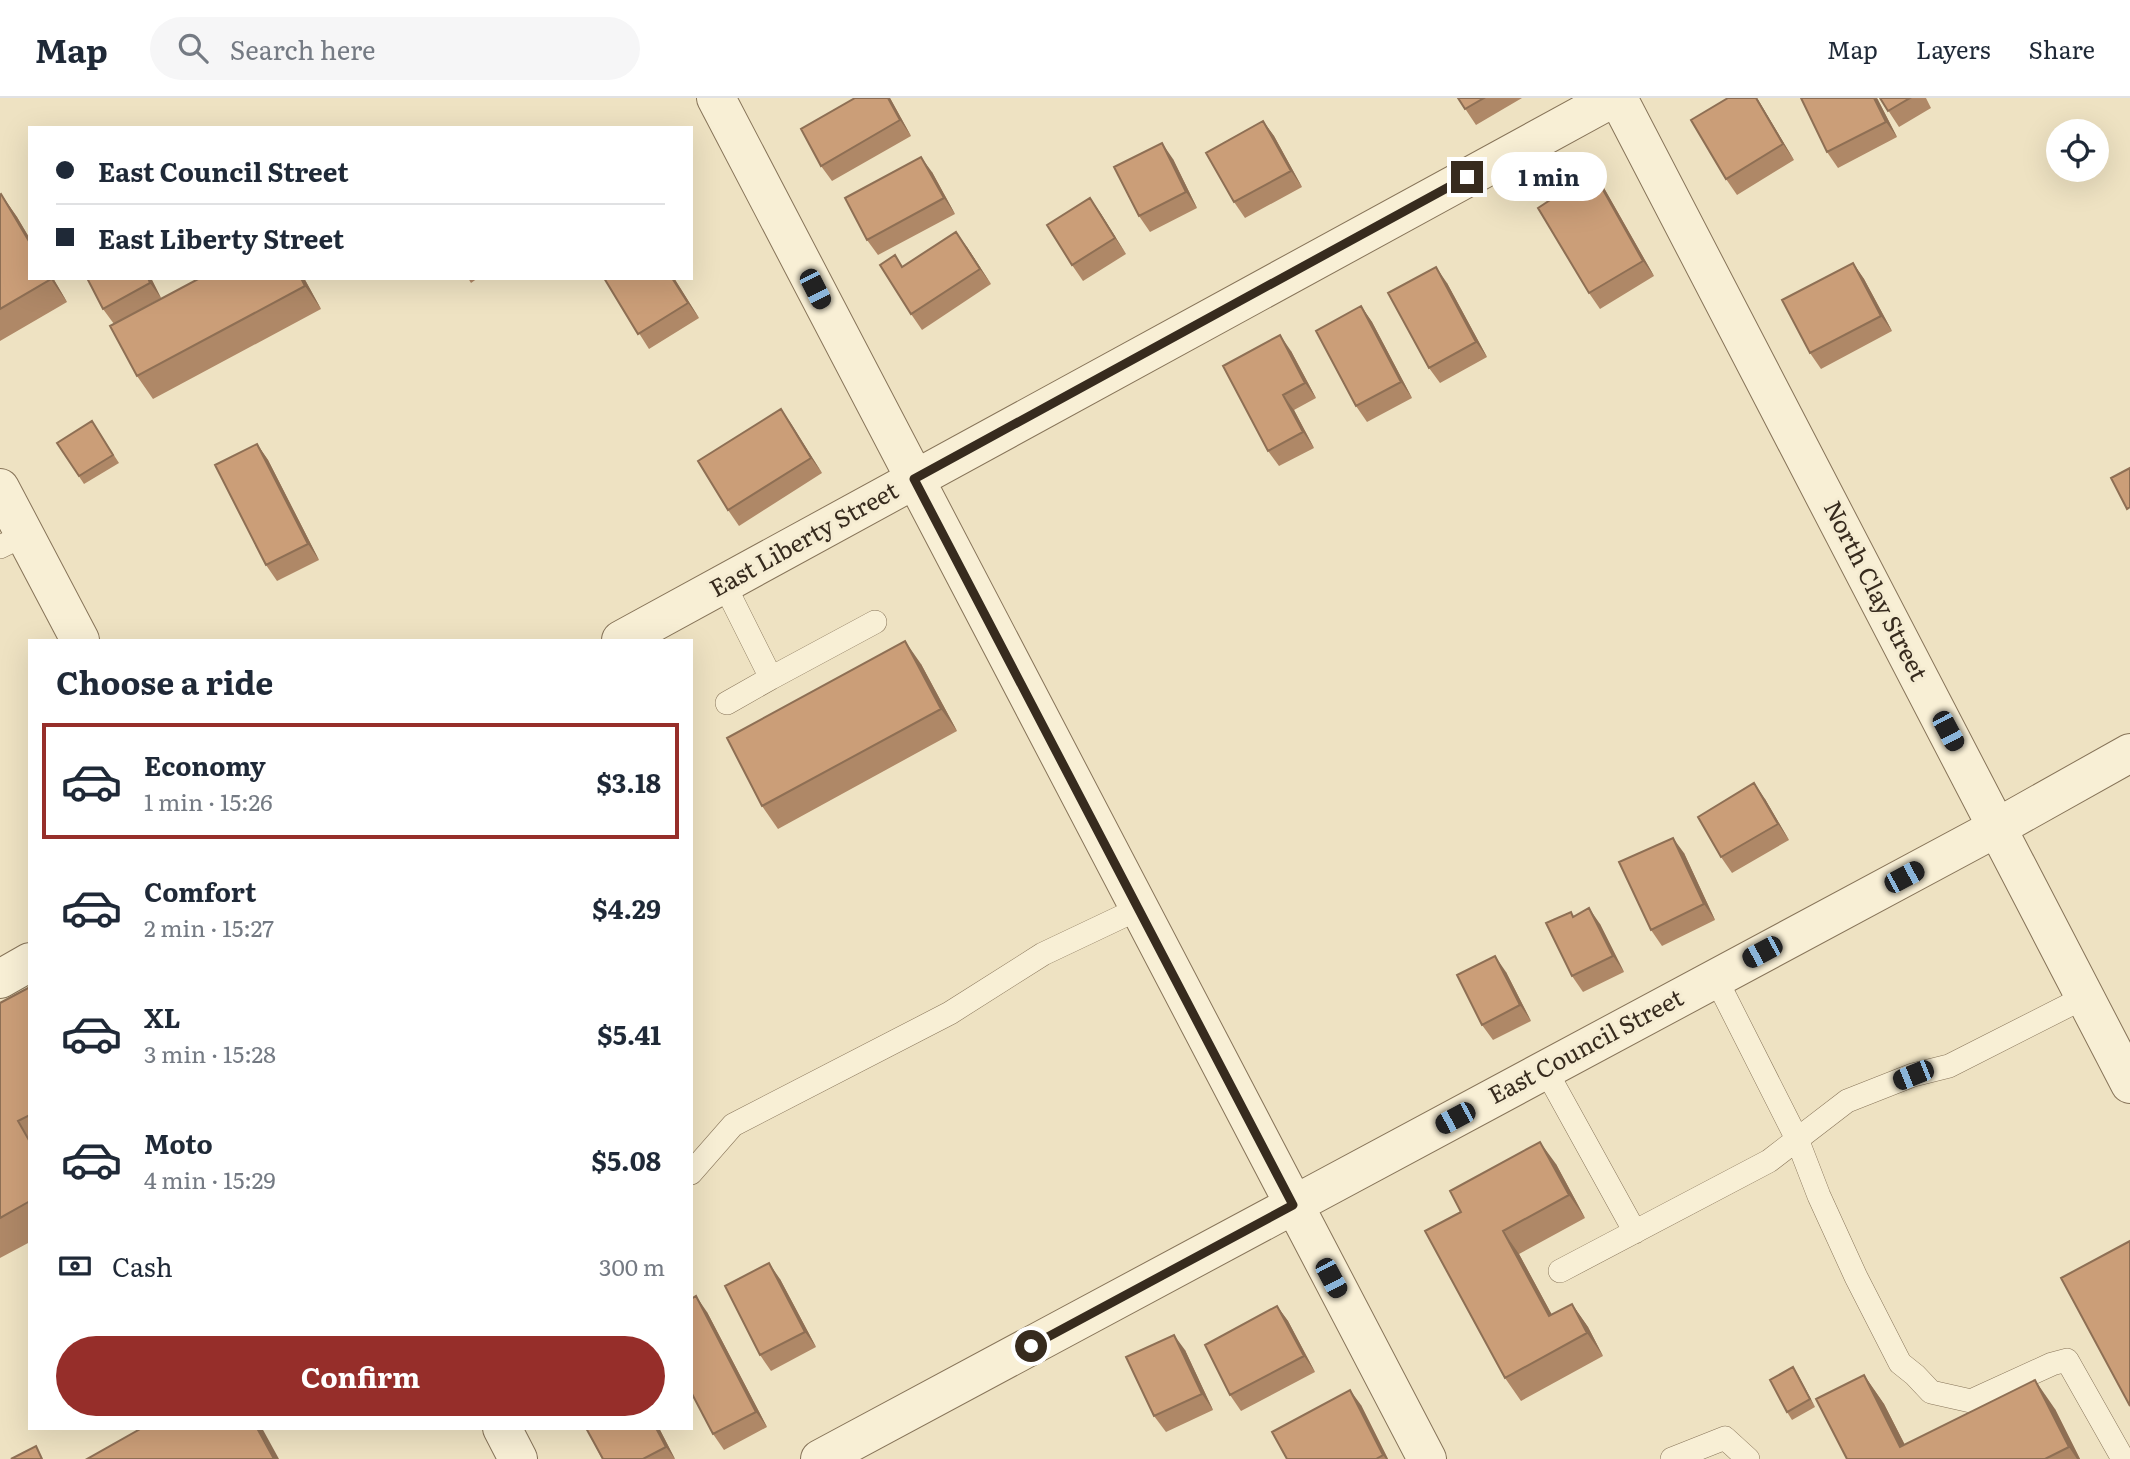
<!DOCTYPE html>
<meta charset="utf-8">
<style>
body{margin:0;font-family:Literata,serif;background:#f6f6f7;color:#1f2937;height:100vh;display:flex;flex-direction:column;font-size:26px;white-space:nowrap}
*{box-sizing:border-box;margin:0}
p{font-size:23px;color:#747a83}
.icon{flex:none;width:38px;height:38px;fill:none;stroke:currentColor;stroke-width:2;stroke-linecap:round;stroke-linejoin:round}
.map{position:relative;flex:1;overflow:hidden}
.sheet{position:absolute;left:28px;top:541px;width:665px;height:791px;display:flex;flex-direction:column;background:#fff;border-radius:0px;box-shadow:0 7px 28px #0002}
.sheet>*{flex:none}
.top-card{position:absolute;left:28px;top:28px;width:665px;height:154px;border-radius:0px;box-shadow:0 7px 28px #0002;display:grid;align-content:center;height:154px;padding:0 28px;background:#fff}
.tools{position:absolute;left:2046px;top:21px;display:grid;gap:14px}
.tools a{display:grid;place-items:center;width:63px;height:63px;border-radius:50%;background:#fff;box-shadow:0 7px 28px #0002;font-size:35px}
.end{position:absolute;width:32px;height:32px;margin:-16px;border:9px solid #372b1e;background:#fff;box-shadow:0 0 0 4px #fff}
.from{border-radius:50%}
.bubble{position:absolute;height:49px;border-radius:24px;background:#fff;box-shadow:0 7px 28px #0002;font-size:23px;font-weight:700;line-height:49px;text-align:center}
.car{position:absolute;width:21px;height:42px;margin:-21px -10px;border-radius:9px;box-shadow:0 0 5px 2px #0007;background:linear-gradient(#222 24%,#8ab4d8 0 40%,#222 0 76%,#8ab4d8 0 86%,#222 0)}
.top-card b{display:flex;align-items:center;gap:24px;height:66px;font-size:26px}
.top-card b+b{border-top:2px solid #e0e1e3}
.top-card i{width:18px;height:18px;background:#1f2937}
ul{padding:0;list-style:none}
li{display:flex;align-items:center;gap:21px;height:116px;margin:0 14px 10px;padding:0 14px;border:4px solid transparent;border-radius:0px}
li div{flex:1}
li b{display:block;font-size:26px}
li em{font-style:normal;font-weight:700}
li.active{border-color:#962e2a}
li>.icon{width:63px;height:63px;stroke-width:1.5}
h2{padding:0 28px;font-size:32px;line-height:84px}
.pay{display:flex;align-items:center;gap:18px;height:77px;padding:0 28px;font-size:26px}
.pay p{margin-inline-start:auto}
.primary-button{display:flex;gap:14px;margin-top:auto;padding:14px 28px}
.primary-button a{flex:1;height:80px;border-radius:42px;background:#962e2a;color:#fff;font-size:28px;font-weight:700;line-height:80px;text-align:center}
header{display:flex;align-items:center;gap:42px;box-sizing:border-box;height:98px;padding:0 35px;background:#fff;border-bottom:2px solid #e0e1e3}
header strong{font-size:33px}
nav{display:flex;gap:38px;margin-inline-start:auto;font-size:24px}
.search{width:490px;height:63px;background:#f6f6f7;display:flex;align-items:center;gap:18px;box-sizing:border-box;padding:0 24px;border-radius:38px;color:#747a83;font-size:26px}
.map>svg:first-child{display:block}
</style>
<header>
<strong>Map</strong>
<div class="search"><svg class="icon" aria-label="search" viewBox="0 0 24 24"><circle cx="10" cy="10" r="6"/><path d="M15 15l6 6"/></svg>Search here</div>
<nav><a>Map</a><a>Layers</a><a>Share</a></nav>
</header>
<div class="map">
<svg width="2130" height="1361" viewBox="0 0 2130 1361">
<rect width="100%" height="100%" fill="#eee2c2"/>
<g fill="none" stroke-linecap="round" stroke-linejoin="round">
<!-- service casing -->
<g stroke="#877459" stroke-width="24">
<path id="service" d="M0,449L24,437
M724,486L771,580L727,605
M771,580L875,524
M1715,879L1797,1041L1819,1098L1856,1179L1900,1265L1915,1277L1931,1294L1971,1303L2052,1266L2067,1262L2123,1361
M1545,971L1635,1134
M691,1075L733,1027L950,915L1043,856L1138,811
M1560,1173L1769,1063L1847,1003L1913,977L1949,968L2085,899
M1672,1361L1725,1340L1748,1361"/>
</g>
<!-- minor casing -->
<g stroke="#877459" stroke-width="40">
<path id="minor" d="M716,0L1427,1361
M1618,0L2130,986
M621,542L1613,0
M0,881L30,864
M820,1361L1998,729L2130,655"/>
</g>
<!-- tertiary casing -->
<g stroke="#877459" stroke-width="40">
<path id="tertiary" d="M0,390L80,542
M502,1330L518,1361"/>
</g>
<!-- service -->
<use href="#service" stroke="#f8efd5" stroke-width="23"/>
<!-- minor -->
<use href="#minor" stroke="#f8efd5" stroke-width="38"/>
<!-- tertiary -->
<use href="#tertiary" stroke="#f8efd5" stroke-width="38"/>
</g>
<!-- wall -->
<path fill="#af8867" d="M890,0L911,38L832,83L821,68Z
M1458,0H1522L1476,27Z
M1728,0H1757L1794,62L1737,97L1726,81Z
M1801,0H1877L1897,39L1838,70L1827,54Z
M1880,0H1926L1931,10L1899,29Z
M1263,23L1274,38L1302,89L1245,120L1234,104Z
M1173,61L1197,110L1150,134L1139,118Z
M932,74L955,116L878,157L867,142Z
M1593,74L1604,90L1654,178L1600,211L1589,195Z
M1,96L17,119L30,141V180H53L67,204L0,243V97Z
M1090,100L1101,116L1126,156L1083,183L1072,167Z
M967,149L991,186L922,232L911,216L895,157L903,169Z
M1853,165L1864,181L1892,233L1821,271L1810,255Z
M87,180H151L161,200L120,223L200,180H304L321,211L153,301L137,278L114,226L103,211Z
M468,180H478L471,185Z
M604,180H674L699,220L649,251Z
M1447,185L1487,259L1440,285L1429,270Z
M1361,208L1372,224L1412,300L1367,324L1356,308Z
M1291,253L1316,300L1294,312L1314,350L1279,368L1268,353Z
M781,311L822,375L739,428L728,412Z
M97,331L119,365L84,386L57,345Z
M257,346L268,362L319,462L277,483L266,467Z
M921,566L957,633L778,731L762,708Z
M1765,701L1789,742L1732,775L1721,759Z
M1684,755L1715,822L1662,848L1651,832Z
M1574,818L1600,826L1624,874L1583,894L1572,878Z
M1506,874L1531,923L1493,942L1482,927Z
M30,889V1144L0,1160V905Z
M1556,1066L1585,1120L1519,1156L1552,1217L1572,1206L1588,1229L1603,1258L1521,1303L1505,1280L1425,1133Z
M780,1181L816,1249L771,1273L760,1257Z
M1277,1208L1288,1223L1315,1274L1241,1313L1230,1297Z
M707,1214L767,1329L724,1352L713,1336Z
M1185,1252L1213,1312L1166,1334L1154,1318Z
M1798,1277L1815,1309L1792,1322L1787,1314Z
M1864,1277L1884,1306L1905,1347L2055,1311L2080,1361H1847Z
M1361,1307L1388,1361H1287Z
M586,1330H659L675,1361H602Z"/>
<!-- shaded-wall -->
<path fill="#8e6f54" d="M888,0H890L911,38L900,22Z
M1756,0H1757L1794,62L1783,46Z
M1874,0H1877L1897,39L1886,24Z
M1263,23L1274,38L1302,89L1291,73Z
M1162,45L1173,61L1197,110L1186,94Z
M921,59L932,74L955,116L944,100Z
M1593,74L1604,90L1654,178L1643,163Z
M1,96L17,119L30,141V145Z
M1090,100L1101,116L1126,156L1115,140Z
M956,134L967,149L991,186L980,171Z
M1853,165L1864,181L1892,233L1881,218Z
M1436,169L1447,185L1487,259L1476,244Z
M50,180H53L67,204Z
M148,180H151L161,200L150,185Z
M301,180H304L321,211L305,188Z
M672,180H674L699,220L688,205Z
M1361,208L1372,224L1412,300L1401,284Z
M1280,237L1291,253L1316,300L1305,285Z
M1283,297L1294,312L1314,350L1303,334Z
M781,311L792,327L822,375L811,360Z
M257,346L268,362L319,462L308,446Z
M905,543L921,566L957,633L941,611Z
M1754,685L1765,701L1789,742L1778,726Z
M1673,740L1684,755L1715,822L1704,806Z
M1589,810L1600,826L1624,874L1613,858Z
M1495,858L1506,874L1531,923L1520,907Z
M1540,1044L1556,1066L1585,1120L1569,1097Z
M1503,1133L1519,1156L1565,1241L1549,1218Z
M769,1165L780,1181L816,1249L805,1234Z
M696,1198L707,1214L767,1329L756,1314Z
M1572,1206L1588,1229L1603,1258L1587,1235Z
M1277,1208L1288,1223L1315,1274L1304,1258Z
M1174,1237L1185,1252L1213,1312L1202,1296Z
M1793,1269L1798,1277L1815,1309L1810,1301Z
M1864,1277L1884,1306L1912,1361L1900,1349Z
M2035,1282L2055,1311L2080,1361H2077L2069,1349Z
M1350,1292L1361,1307L1388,1361H1386L1383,1357Z
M257,1330H262L279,1361H274Z
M656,1330H659L675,1361L666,1349Z"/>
<!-- building -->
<path fill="#cb9e78" stroke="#8e6f54" stroke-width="2" d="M855,0H888L900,22L821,68L801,31Z
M1458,0H1484L1465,11Z
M1728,0H1756L1783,46L1726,81L1691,22Z
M1801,0H1874L1886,24L1827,54Z
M1880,0H1910L1888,13Z
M1263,23L1291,73L1234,104L1206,55Z
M1162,45L1186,94L1139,118L1114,69Z
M921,59L944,100L867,142L845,100Z
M1593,74L1643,163L1589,195L1538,110Z
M1,96L30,145V180L51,181L0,211V97Z
M1090,100L1115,140L1072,167L1047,127Z
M956,134L980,171L911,216L880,167L895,157L902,169Z
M1853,165L1881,218L1810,255L1782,202Z
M1436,169L1476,244L1429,270L1388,195Z
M87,180H148L150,185L103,211Z
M200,180H301L305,188L137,278L110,228Z
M604,180H672L688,205L638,236Z
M1361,208L1401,284L1356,308L1316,233Z
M1280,237L1305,285L1283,297L1303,334L1268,353L1223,268Z
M781,311L811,360L728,412L698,363Z
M92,323L113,357L79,378L57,345Z
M257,346L308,446L266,467L215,367Z
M2130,370V409L2127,411L2111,380Z
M905,543L941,611L762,708L727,640Z
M1754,685L1778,726L1721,759L1698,719Z
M1673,740L1704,806L1651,832L1619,764Z
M1589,810L1613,858L1572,878L1546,825L1571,814L1573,819Z
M1495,858L1520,907L1482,927L1457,877Z
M30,889V1017L18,1023L30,1044V1103L0,1120V905Z
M1540,1044L1569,1097L1503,1133L1549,1218L1572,1206L1587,1235L1505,1280L1425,1133L1461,1114L1450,1093Z
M2130,1143V1308L2061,1180Z
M769,1165L805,1234L760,1257L725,1188Z
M696,1198L756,1314L713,1336L691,1294V1201Z
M1277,1208L1304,1258L1230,1297L1205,1247Z
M1174,1237L1202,1296L1154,1318L1126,1259Z
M1793,1269L1810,1301L1787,1314L1770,1282Z
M1864,1277L1900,1349L2035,1282L2069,1349L2045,1361H1847L1816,1301Z
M1350,1292L1383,1357L1376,1361H1287L1272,1334Z
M142,1330H257L274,1361H87Z
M586,1330H656L666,1349L643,1361H603Z
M36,1348L42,1361H11Z"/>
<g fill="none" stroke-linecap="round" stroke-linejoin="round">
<!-- route -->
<path stroke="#372b1e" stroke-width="9" d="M1031,1248L1293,1107L914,381L1467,79"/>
</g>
<g text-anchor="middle" stroke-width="6" stroke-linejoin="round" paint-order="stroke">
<!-- street labels -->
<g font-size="24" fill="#372b1e" stroke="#f5ecd2">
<text transform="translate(804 442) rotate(-29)" y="8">East Liberty Street</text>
<text transform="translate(1875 493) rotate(63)" y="8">North Clay Street</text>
<text transform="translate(1586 949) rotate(-28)" y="8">East Council Street</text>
</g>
</g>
</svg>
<div class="tools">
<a><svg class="icon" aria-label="locate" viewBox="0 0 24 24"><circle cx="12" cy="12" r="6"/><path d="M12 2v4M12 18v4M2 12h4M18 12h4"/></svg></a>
</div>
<i class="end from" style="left:1031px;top:1248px"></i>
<i class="end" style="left:1467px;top:79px"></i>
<div class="bubble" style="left:1491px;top:54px;width:116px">1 min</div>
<i class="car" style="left:815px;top:191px;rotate:153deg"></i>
<i class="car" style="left:1948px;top:633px;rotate:152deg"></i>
<i class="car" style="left:1904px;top:779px;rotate:62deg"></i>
<i class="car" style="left:1762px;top:854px;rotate:242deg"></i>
<i class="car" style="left:1913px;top:977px;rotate:248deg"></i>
<i class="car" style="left:1455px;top:1020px;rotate:242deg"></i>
<i class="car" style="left:1331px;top:1180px;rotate:152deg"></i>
<div class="top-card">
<b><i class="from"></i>East Council Street</b>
<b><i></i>East Liberty Street</b>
</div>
<section class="sheet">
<h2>Choose a ride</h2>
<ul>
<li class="active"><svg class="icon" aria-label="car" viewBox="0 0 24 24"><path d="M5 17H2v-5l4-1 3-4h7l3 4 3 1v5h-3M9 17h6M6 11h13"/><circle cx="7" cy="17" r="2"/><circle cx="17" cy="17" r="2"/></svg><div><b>Economy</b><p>1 min · 15:26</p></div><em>$3.18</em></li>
<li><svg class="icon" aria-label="car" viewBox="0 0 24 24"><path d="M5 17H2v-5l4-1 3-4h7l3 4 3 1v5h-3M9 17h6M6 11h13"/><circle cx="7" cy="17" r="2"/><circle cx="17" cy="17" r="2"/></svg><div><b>Comfort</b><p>2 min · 15:27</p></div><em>$4.29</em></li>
<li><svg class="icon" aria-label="car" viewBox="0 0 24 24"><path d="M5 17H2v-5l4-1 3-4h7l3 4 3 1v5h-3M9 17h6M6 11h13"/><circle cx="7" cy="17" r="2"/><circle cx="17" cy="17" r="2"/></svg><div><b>XL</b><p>3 min · 15:28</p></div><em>$5.41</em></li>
<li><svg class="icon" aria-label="car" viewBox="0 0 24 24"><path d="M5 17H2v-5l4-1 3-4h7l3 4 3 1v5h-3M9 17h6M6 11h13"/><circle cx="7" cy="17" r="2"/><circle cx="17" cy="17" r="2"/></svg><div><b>Moto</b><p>4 min · 15:29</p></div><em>$5.08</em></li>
</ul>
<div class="pay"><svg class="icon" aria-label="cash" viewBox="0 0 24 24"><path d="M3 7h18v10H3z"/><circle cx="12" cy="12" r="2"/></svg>Cash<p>300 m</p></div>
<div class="primary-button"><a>Confirm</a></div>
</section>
</div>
